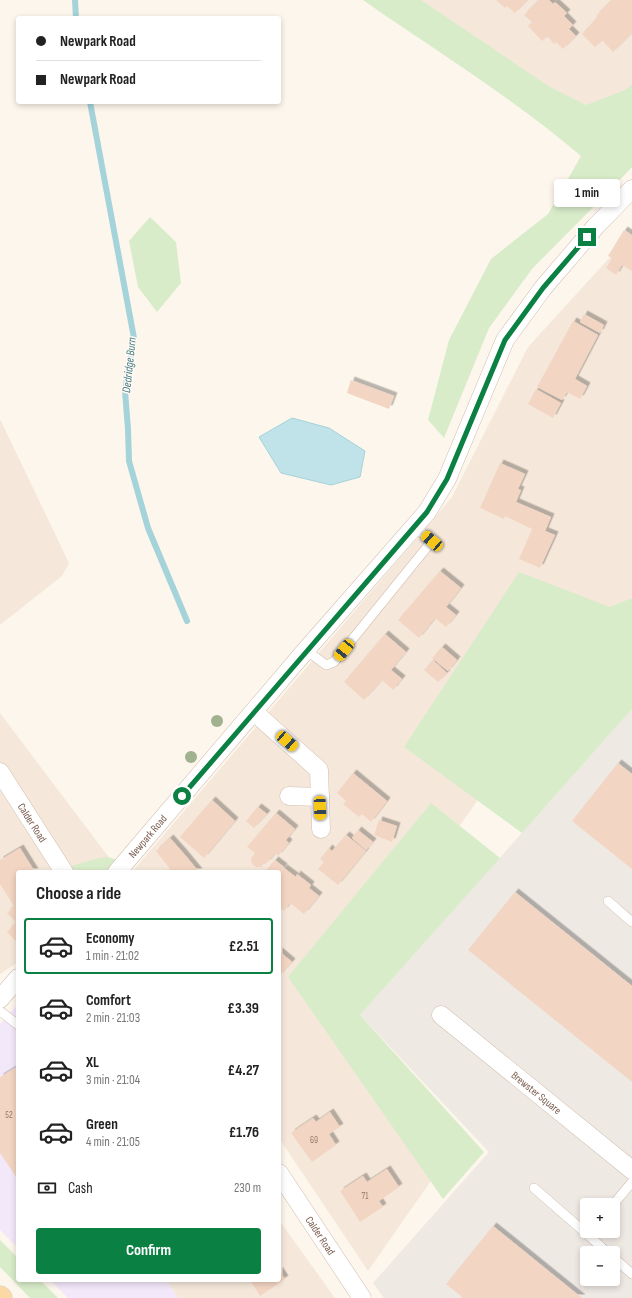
<!DOCTYPE html>
<meta charset="utf-8">
<style>
body{margin:0;font-family:"Sofia Sans Condensed",sans-serif;background:#f2f2f2;color:#222;height:100vh;display:flex;flex-direction:column;font-size:15px;white-space:nowrap}
*{box-sizing:border-box;margin:0}
p{font-size:13px;color:#767676}
.icon{flex:none;width:22px;height:22px;fill:none;stroke:currentColor;stroke-width:2;stroke-linecap:round;stroke-linejoin:round}
.map{position:relative;flex:1;overflow:hidden}
.drawer{position:absolute;left:16px;top:870px;width:265px;height:412px;display:flex;flex-direction:column;background:#fff;border-radius:4px;box-shadow:0 2px 6px #0003}
.drawer>*{flex:none}
.guide{position:absolute;left:16px;top:16px;width:265px;height:88px;border-radius:4px;box-shadow:0 2px 6px #0003;display:grid;align-content:center;height:88px;padding:0 20px;background:#fff}
.buttons{position:absolute;left:580px;top:1198px;display:grid;gap:8px}
.buttons a{display:grid;place-items:center;width:40px;height:40px;border-radius:4px;background:#fff;box-shadow:0 2px 6px #0003;font-size:20px}
.end{position:absolute;width:18px;height:18px;margin:-9px;border:5px solid #0b8043;background:#fff;box-shadow:0 0 0 2px #fff}
.from{border-radius:50%}
.bubble{position:absolute;height:28px;border-radius:4px;background:#fff;box-shadow:0 2px 6px #0003;font-size:13px;font-weight:700;line-height:28px;text-align:center}
.car{position:absolute;width:12px;height:24px;margin:-12px -6px;border-radius:5px;box-shadow:0 0 3px 1px #0007;background:linear-gradient(#f5c518 24%,#345 0 40%,#f5c518 0 76%,#345 0 86%,#f5c518 0)}
.guide b{display:flex;align-items:center;gap:14px;height:38px;font-size:15px}
.guide b+b{border-top:1px solid #e0e0e0}
.guide i{width:10px;height:10px;background:#222}
ul{padding:0;list-style:none}
li{display:flex;align-items:center;gap:12px;height:56px;margin:0 8px 6px;padding:0 12px;border:2px solid transparent;border-radius:4px}
li div{flex:1}
li b{display:block;font-size:15px}
li em{font-style:normal;font-weight:700}
li.current{border-color:#0b8043}
li>.icon{width:36px;height:36px;stroke-width:1.5}
h2{padding:0 20px;font-size:18px;line-height:48px}
.pay{display:flex;align-items:center;gap:10px;height:44px;padding:0 20px;font-size:15px}
.pay p{margin-inline-start:auto}
.button{display:flex;gap:8px;margin-top:auto;padding:8px 20px}
.button a{flex:1;height:46px;border-radius:4px;background:#0b8043;color:#fff;font-size:16px;font-weight:700;line-height:46px;text-align:center}
.map>svg:first-child{display:block}
</style>
<div class="map">
<svg width="632" height="1298" viewBox="0 0 632 1298">
<defs>
<filter id="shadow"><feDropShadow dx="3.5" dy="-3.5" stdDeviation="0" flood-color="#0004"/></filter>
</defs>
<rect width="100%" height="100%" fill="#fdf6ec"/>
<!-- residential -->
<path fill="#f5e8da" d="M419,0H632V117L576,110Z
M632,233V654L518,743L334,1004L449,1155L368,1271L279,1138V872H132L452,497L528,347Z
M0,419L69,563L62,576L0,625Z
M0,713L120,872H18V962L0,974Z
M279,1220L335,1298H178L166,1280H279Z"/>
<!-- industrial -->
<path fill="#efe9e4" fill-rule="evenodd" d="M632,709V1298H384L373,1283L489,1152L360,1015ZM587,1205H613V1231H587ZM587,1253H613V1279H587Z"/>
<!-- education -->
<path fill="#f3e8fa" d="M18,1004V1248L0,1230V1024Z
M50,1280H166L178,1298H68Z"/>
<!-- green -->
<path fill="#d8ecc9" d="M363,0H421L550,87L586,105L625,90L632,85V167L615,185L532,269L489,328L444,438L428,420L449,340L491,259L548,214L581,156C513,98 436,51 363,0Z
M150,217L176,242L181,283L157,312L138,287L129,241Z
M519,572L610,607L632,598V709L522,833L404,747Z
M431,803L500,858L360,1015L484,1152L443,1199L288,977Z
M107,857L118,860L107,872H73L69,867L95,859Z
M0,1240L18,1258V1280H40L58,1298H30L0,1267Z"/>
<!-- water -->
<path fill="#bfe3e8" stroke="#a5d3da" d="M292,418L329,428L365,451L360,477L331,485L281,473L259,437Z"/>
<g fill="none" stroke-linecap="round" stroke-linejoin="round">
<!-- stream -->
<path stroke="#a5d3da" stroke-width="6" d="M75,0L76,18
M90,102L134,338L125,391L128,429L129,461L148,528L187,621"/>
</g>
<!-- building -->
<path fill="#f3d5c3" filter="url(#shadow)" d="M496,0H527L515,13L507,6L505,8Z
M539,0H549L553,4L555,2L567,13L564,16L573,25L569,29L576,36L563,49L556,42L554,44L547,36L542,41L528,26L532,22L524,15Z
M612,0H632V33L613,52L602,40L595,47L582,34L597,18L596,16Z
M624,230L632,235V271L622,265L616,275L606,268L612,258L608,256Z
M584,314L604,325L600,333L580,322Z
M573,321L598,335L575,379L587,386L580,399L567,392L562,400L537,387Z
M351,380L394,396L389,409L347,393Z
M536,389L561,403L553,418L528,404Z
M500,463L525,474L518,489L521,490L516,502L551,517L545,531L555,535L540,568L519,559L532,529L505,516L504,519L480,508Z
M440,571L461,588L446,607L456,615L446,627L435,618L419,638L398,620Z
M385,634L406,652L391,670L402,679L393,690L382,680L364,700L344,682Z
M442,647L457,660L448,671L432,658Z
M433,660L447,673L438,682L424,670Z
M618,763L632,774V869L572,821Z
M353,773L387,801L371,822L362,814L359,817L343,804L346,801L337,793Z
M212,800L235,821L204,858L180,837Z
M258,807L267,814L254,828L246,821Z
M276,813L295,829L286,840L289,843L278,856L275,853L267,863L265,862L261,867H256L252,864L251,858L255,853L247,847Z
M379,820L397,826L392,842L374,835Z
M358,830L373,842L366,850L352,838Z
M346,835L366,851L338,885L318,869L324,862L320,859L329,848L332,851Z
M170,838L185,855L199,872H166L170,869L156,851Z
M20,848L35,872H18V943L7,932L16,922L7,913L14,906L0,884V860Z
M275,860L284,867L280,872H265Z
M284,868L296,877L297,874L311,885L309,888L319,896L304,914L290,903L284,911L279,907V874Z
M515,892L632,986V1082L468,950Z
M279,951L292,962L279,976Z
M18,1066V1180L0,1153V1077Z
M330,1112L340,1127L329,1134L336,1145L312,1162L291,1133L313,1118L316,1122Z
M387,1169L399,1187L379,1201L383,1207L360,1222L340,1191L363,1176L367,1182Z
M493,1226L582,1298H461V1296L446,1284Z
M279,1270L285,1279L260,1296L250,1280H279Z"/>
<g fill="none" stroke-linecap="round" stroke-linejoin="round">
<!-- service casing -->
<g stroke="#d1beb0" stroke-width="10">
<path id="service" d="M306,650L326,665L334,662L432,541L414,526
M608,901L632,922
M0,1011L18,1025
M534,1188L588,1235
M613,1205L632,1182
M590,1232L588,1235L608,1253
M613,1257L632,1274"/>
</g>
<!-- minor casing -->
<g stroke="#d1beb0" stroke-width="19">
<g id="minor">
<path d="M254,712L319,770L321,829"/>
<path id="s1" d="M0,772L64,872"/>
<path d="M289,796L320,797"/>
<path id="s2" d="M117,872L306,650L427,512L447,479L505,340L543,288L596,226L632,189"/>
<path d="M0,999L18,978"/>
<path id="s3" d="M441,1015L632,1170"/>
<path id="s4" d="M279,1173L362,1298"/>
</g>
</g>
<!-- primary casing -->
<g stroke="#dad1cd" stroke-width="23">
<path id="primary" d="M0,1297L1,1298"/>
</g>
<!-- service -->
<use href="#service" stroke="#fff" stroke-width="9"/>
<!-- minor -->
<use href="#minor" stroke="#fff" stroke-width="18"/>
<!-- primary -->
<use href="#primary" stroke="#fbd9a5" stroke-width="22"/>
</g>
<!-- trees -->
<g fill="#a0b28e">
<circle cx="217" cy="721" r="6"/>
<circle cx="191" cy="757" r="6"/>
</g>
<g fill="none" stroke-linecap="round" stroke-linejoin="round">
<!-- route -->
<path stroke="#0b8043" stroke-width="5" d="M182,796L427,512L447,479L505,340L543,288L587,237"/>
</g>
<g text-anchor="middle" stroke-width="3" stroke-linejoin="round" paint-order="stroke">
<!-- number labels -->
<g font-size="9" fill="#987a6a">
<text x="9" y="1118">52</text>
<text x="314" y="1143">69</text>
<text x="365" y="1199">71</text>
</g>
<!-- street labels -->
<g font-size="11" fill="#7a5c4d" stroke="#fffaf3">
<text dy="4" stroke="none"><textPath href="#s1" startOffset="60">Calder Road</textPath></text>
<text dy="4" stroke="none"><textPath href="#s2" startOffset="47">Newpark Road</textPath></text>
<text dy="4" stroke="none"><textPath href="#s3" startOffset="123">Brewster Square</textPath></text>
<text dy="4" stroke="none"><textPath href="#s4" startOffset="75">Calder Road</textPath></text>
</g>
<!-- water labels -->
<g font-size="12" font-style="italic" fill="#437c86" stroke="#fffaf3">
<text transform="translate(129 365) rotate(-84)" y="4">Dedridge Burn</text>
</g>
</g>
</svg>
<div class="buttons">
<a>+</a>
<a>−</a>
</div>
<i class="end from" style="left:182px;top:796px"></i>
<i class="end" style="left:587px;top:237px"></i>
<div class="bubble" style="left:554px;top:179px;width:66px">1 min</div>
<i class="car" style="left:432px;top:541px;rotate:311deg"></i>
<i class="car" style="left:344px;top:650px;rotate:219deg"></i>
<i class="car" style="left:287px;top:741px;rotate:131deg"></i>
<i class="car" style="left:320px;top:808px;rotate:178deg"></i>
<div class="guide">
<b><i class="from"></i>Newpark Road</b>
<b><i></i>Newpark Road</b>
</div>
<section class="drawer">
<h2>Choose a ride</h2>
<ul>
<li class="current"><svg class="icon" aria-label="car" viewBox="0 0 24 24"><path d="M5 17H2v-5l4-1 3-4h7l3 4 3 1v5h-3M9 17h6M6 11h13"/><circle cx="7" cy="17" r="2"/><circle cx="17" cy="17" r="2"/></svg><div><b>Economy</b><p>1 min · 21:02</p></div><em>£2.51</em></li>
<li><svg class="icon" aria-label="car" viewBox="0 0 24 24"><path d="M5 17H2v-5l4-1 3-4h7l3 4 3 1v5h-3M9 17h6M6 11h13"/><circle cx="7" cy="17" r="2"/><circle cx="17" cy="17" r="2"/></svg><div><b>Comfort</b><p>2 min · 21:03</p></div><em>£3.39</em></li>
<li><svg class="icon" aria-label="car" viewBox="0 0 24 24"><path d="M5 17H2v-5l4-1 3-4h7l3 4 3 1v5h-3M9 17h6M6 11h13"/><circle cx="7" cy="17" r="2"/><circle cx="17" cy="17" r="2"/></svg><div><b>XL</b><p>3 min · 21:04</p></div><em>£4.27</em></li>
<li><svg class="icon" aria-label="car" viewBox="0 0 24 24"><path d="M5 17H2v-5l4-1 3-4h7l3 4 3 1v5h-3M9 17h6M6 11h13"/><circle cx="7" cy="17" r="2"/><circle cx="17" cy="17" r="2"/></svg><div><b>Green</b><p>4 min · 21:05</p></div><em>£1.76</em></li>
</ul>
<div class="pay"><svg class="icon" aria-label="cash" viewBox="0 0 24 24"><path d="M3 7h18v10H3z"/><circle cx="12" cy="12" r="2"/></svg>Cash<p>230 m</p></div>
<div class="button"><a>Confirm</a></div>
</section>
</div>
